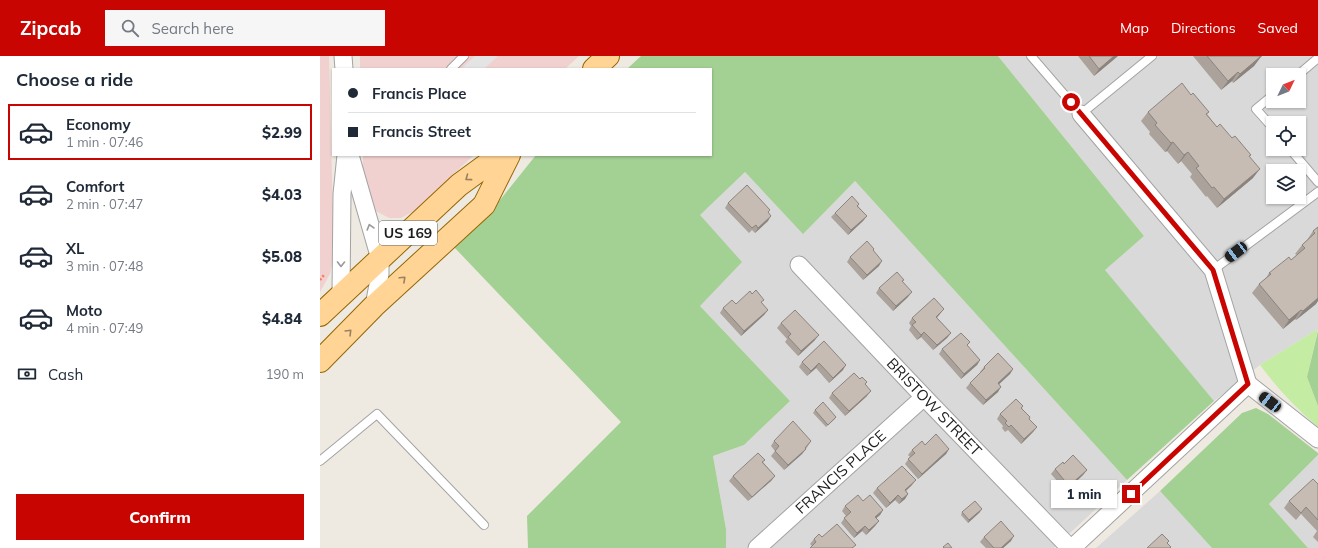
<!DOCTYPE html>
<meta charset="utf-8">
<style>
body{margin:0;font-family:Mulish,sans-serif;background:#f6f6f7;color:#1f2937;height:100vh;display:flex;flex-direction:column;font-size:15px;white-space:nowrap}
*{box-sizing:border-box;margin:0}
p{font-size:13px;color:#747a83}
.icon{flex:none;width:22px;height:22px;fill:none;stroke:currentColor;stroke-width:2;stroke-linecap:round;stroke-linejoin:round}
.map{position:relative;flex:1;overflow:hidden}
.sheet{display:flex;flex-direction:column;background:#fff;width:320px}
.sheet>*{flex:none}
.guide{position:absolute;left:12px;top:12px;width:380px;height:88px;border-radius:0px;box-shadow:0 1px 3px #0004;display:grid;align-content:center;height:88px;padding:0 16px;background:#fff}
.needle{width:26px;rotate:47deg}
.fabs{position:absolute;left:946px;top:12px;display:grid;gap:8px}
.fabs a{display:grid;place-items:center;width:40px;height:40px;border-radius:0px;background:#fff;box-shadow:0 1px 3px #0004;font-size:20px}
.end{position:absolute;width:18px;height:18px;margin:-9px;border:5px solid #c80500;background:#fff;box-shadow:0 0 0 2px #fff}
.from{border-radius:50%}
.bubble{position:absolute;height:28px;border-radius:0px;background:#fff;box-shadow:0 1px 3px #0004;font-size:13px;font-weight:800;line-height:28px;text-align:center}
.car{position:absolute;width:12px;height:24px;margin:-12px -6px;border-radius:5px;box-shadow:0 0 3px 1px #0007;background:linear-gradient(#222 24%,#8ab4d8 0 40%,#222 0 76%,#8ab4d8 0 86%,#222 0)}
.guide b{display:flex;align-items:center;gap:14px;height:38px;font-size:15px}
.guide b+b{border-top:1px solid #e0e1e3}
.guide i{width:10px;height:10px;background:#1f2937}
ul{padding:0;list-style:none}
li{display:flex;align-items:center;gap:12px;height:56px;margin:0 8px 6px;padding:0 8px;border:2px solid transparent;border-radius:0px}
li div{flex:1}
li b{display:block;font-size:15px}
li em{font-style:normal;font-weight:800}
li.active{border-color:#c80500}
li>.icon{width:36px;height:36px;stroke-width:1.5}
h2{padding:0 16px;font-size:18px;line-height:48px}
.pay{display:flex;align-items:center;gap:10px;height:44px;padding:0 16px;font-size:15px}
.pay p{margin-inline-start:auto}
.action{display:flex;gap:8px;margin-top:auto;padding:8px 16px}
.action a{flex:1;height:46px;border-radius:0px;background:#c80500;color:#fff;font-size:16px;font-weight:800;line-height:46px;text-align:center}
header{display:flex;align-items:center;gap:24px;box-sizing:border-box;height:56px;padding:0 20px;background:#c80500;color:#fff}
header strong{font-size:19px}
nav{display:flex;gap:22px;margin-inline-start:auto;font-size:14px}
.search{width:280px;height:36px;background:#f6f6f7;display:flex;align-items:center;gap:10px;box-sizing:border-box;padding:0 14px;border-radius:0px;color:#747a83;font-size:15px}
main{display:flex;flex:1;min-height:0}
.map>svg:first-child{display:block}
</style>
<header>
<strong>Zipcab</strong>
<div class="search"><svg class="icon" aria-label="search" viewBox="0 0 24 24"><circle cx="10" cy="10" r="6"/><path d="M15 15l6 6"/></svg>Search here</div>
<nav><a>Map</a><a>Directions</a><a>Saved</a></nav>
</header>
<main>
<section class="sheet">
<h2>Choose a ride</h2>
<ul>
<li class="active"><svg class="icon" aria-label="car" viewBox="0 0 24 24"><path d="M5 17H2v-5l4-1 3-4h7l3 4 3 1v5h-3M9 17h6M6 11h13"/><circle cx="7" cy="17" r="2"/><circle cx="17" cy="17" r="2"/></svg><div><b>Economy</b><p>1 min · 07:46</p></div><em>$2.99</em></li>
<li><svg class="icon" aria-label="car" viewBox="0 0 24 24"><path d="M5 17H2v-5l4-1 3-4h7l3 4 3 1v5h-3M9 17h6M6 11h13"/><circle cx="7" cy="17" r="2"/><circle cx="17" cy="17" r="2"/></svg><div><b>Comfort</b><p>2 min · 07:47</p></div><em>$4.03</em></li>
<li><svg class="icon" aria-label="car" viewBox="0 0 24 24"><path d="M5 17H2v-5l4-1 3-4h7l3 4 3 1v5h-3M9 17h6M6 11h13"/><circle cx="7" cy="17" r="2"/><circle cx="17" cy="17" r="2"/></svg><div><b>XL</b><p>3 min · 07:48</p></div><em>$5.08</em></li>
<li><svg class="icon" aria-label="car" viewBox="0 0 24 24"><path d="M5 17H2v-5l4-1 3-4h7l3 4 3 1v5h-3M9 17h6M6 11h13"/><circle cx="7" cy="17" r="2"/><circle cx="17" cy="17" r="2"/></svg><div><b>Moto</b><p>4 min · 07:49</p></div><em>$4.84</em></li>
</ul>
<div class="pay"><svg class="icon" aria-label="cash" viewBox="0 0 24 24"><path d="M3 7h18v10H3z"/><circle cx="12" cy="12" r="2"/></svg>Cash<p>190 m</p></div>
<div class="action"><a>Confirm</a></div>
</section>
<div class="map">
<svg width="998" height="492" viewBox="0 0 998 492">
<rect width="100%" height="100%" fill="#eeeae1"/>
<!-- residential -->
<path fill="#dad9d9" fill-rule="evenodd" d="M678,0H998V273L940,309L894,345L784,214L824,180ZM953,19H979V45H953ZM953,67H979V93H953ZM953,115H979V141H953Z
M425,116L483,177L535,125L807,424L734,492H406V473L393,400L424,389L470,345L380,250L379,159Z
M998,399V492H988L949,448Z
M840,435L892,492H776Z"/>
<!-- commercial -->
<path fill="#f1d1cf" d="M0,0H9L14,199L10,218L0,236Z
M40,0H259L245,13H40Z
M43,99H154L94,155L81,162H69L56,155L49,145L43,125Z"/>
<!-- grass -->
<path fill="#c5eca3" d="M998,273L987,321L998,350V371C976,352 957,332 940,309Z"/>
<!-- forest -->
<path fill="#a3d093" d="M321,0H678L824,180L785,214L894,345L807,424L535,125L483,178L425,116L380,159L422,206L380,250L470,345L424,389L393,400L406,473V492H208L207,460L301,366L134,191L176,149L216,99H391V13H307Z
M998,275V350L987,321Z
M936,352L948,358L998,397V399L949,448L988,492H892L840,435L922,357Z"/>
<!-- parking -->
<path fill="#e4e4e4" d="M155,0H178L164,13H141Z"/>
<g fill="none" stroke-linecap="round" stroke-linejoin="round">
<!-- lane casing -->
<g stroke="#a3a3a3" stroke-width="10">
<path id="lane" d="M711,0L761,58L832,0
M131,13L144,0
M978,19L998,2
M953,39L936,53L953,72
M970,93L998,126
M893,214L998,136
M0,405L57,358L164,469"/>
</g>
<!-- street casing -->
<g stroke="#a3a3a3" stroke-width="19">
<g id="street">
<path d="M23,0L24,13"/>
<path d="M761,58L893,214L928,328"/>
<path d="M30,99L60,203V218L54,250"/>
<path id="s1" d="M479,209L604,341L750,492"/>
<path d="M21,239L22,138L26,99"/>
<path d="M928,328L998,383"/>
<path id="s2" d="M437,492L604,341"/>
<path d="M752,492L928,328"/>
</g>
</g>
<!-- primary casing -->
<g stroke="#946700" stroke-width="24">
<path id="primary" d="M274,13L288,0
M0,259L139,129L180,99
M0,305L54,250L164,149L189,99"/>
</g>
<!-- path -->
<path stroke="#ff7661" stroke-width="2.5" stroke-dasharray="2 2" stroke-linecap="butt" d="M0,224L4,219"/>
<!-- lane -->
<use href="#lane" stroke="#fff" stroke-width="8"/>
<!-- street -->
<use href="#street" stroke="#fff" stroke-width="17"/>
<!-- primary -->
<use href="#primary" stroke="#ffd495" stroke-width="22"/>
</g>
<!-- wall -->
<path fill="#aaa29b" d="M758,0H798L774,20Z
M873,0H942L940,2L934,10L913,27L912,25L901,34Z
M871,39L889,56L887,58L897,71L912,82L930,101L933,122L897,152L887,140L886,141L870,121L872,118L861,105L858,108L847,95L845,96L829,78L830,76L821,65L828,56Z
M408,147L448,157V165L435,177L432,174L429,177L405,152Z
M539,148L538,150L547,160L543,165L528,179L511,161L515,157Z
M998,171L996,248L976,264L975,263L963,273L932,237L939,228L946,222L949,217L971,204L977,199L975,198L982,189L987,184L993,175Z
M554,193L553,195L559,210L543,224L527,206L530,201Z
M582,226L588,241L573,255L556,237L559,232Z
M441,247L448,254L444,259L421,280L400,257L403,252L416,248Z
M620,258L617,262L631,277L627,282L613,294L601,281L597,284L589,274L591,270L589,267L592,262Z
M461,267L495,284L478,300L465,286L467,283L457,272Z
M504,285L523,314L509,327L496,312L487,320L479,311L482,306Z
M647,290L660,304L657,309L641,323L619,298L622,293Z
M664,311L693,313L690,318L679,328L678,336L663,349L646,332L650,327L661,316H660Z
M540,323L547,326L545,329L547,340L525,360L509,342L512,337Z
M703,350L702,352L709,363L717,371L713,376L701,388L688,374L685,376L682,372L683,370L677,363L680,358Z
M495,354L516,361L515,363L506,371L493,357Z
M454,385H491L486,393L482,398L464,414L451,400L455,395L451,390Z
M605,389L629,393L626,398L598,423L585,408L590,401L588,399L592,394Z
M445,404L443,406L455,420L451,425L428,445L409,425L413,420Z
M744,408L767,414L763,419L746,435L731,418L735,413Z
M998,428V486L993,481L997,475L981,458L976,464L964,452L969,445Z
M592,429L586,435L588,438L585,443L579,448L575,444L566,452L553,437L557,432Z
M543,445L563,454L560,459L556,462L559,465L555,470L546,479L542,475L534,482L521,467L526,460L522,455L525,450Z
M642,456H660L648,467L641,459Z
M502,481L534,492H490L492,490L490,488L494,483Z
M664,481L691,485L683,492H666L660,486Z"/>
<!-- shaded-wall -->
<path fill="#8b847e" d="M794,0H798L774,20L779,13Z
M938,0H942L940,2L934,10L913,27L920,18Z
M918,16L912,25L901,34L908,25Z
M853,86L847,95L845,96L851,87Z
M868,96L861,105L858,108L864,99Z
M940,113L933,122L897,152L904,143Z
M451,160L448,165L435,177L438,172Z
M547,160L543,165L528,179L531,174Z
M562,205L559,210L543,224L547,219Z
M592,236L588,241L573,255L576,250Z
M998,242V245L996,248L976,264L983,255Z
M624,253L620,258L612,266L616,261Z
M448,254L444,259L421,280L424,275Z
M981,254L975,263L963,273L969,264Z
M604,276L601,281L597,284L601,279Z
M631,277L627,282L613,294L617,289Z
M499,279L495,284L478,300L481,295Z
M660,304L657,309L641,323L644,318Z
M499,307L496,312L487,320L491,315Z
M526,309L523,314L509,327L513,322Z
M693,313L690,318L675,332L678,327Z
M681,331L678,336L663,349L666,344Z
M551,335L547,340L525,360L529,355Z
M717,371L713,376L701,388L704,383Z
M486,393L482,398L464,414L468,409Z
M629,393L626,398L598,423L602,418Z
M767,414L763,419L746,435L749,430Z
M455,420L451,425L428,445L432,441Z
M596,424L592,429L581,439L585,434Z
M588,438L585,443L579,448L582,443Z
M578,439L575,444L566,452L570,447Z
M662,453L660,456L648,467L649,464Z
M563,454L560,459L552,466L555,461Z
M559,465L555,470L546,479L549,474Z
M545,470L542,475L534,482L537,477Z
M694,480L691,485L683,492H681Z"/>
<!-- building -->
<path fill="#c6bcb4" stroke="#8b847e" d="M769,0H794L779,13Z
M887,0H940V1L920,18L918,16L908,25Z
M862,27L871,39L873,37L889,56L886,58L897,71L900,68L912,82L915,80L931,99L929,100L940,113L904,143L894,131L892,132L876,112L879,110L868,96L864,99L853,86L851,87L835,69L837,67L828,56Z
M427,129L450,154L448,156L451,160L438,172L436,169L432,172L408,147Z
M532,140L539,148L537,150L547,160L531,174L515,157Z
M998,171V242L983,255L981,254L969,264L939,228L951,218L949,217L969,201L971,204L985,192L982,189L995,177L993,175Z
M547,185L554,193L553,194L562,205L547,219L530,201Z
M577,216L584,224L582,225L592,236L576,250L559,232Z
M436,234L444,244L441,246L448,254L424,275L403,252L412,244L416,248L430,235L432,238Z
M614,242L624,253L616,261L631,277L617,289L604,276L601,279L592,269L596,266L592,262Z
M475,254L499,279L481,295L468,281L471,278L461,267Z
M641,277L650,286L647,289L660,304L644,318L622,293Z
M504,285L526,309L513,322L499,307L491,315L482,306Z
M678,297L693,313L678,327L681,331L666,344L650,327L665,312L664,311Z
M534,317L540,323L542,321L547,326L545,328L551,335L529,355L512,337Z
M696,343L703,350L701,352L710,361L709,363L717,371L704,383L691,369L689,371L685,367L687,365L680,358Z
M503,346L516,361L508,369L495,354Z
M473,365L491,385L485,392L486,393L468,409L455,395L459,390L454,385Z
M616,378L629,393L602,418L588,403L595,397L592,394L602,385L605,389Z
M438,397L445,404L442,406L455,420L432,441L413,420Z
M753,399L767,414L749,430L735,413L743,406L744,408Z
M582,410L596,424L585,434L588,438L582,443L578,439L570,447L557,432Z
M993,423L998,428V464L986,451L981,457L969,445Z
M538,439L543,445L550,439L563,454L555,461L559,465L549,474L545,470L537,477L524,462L531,456L525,450Z
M655,445L662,453L649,464L642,456Z
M681,465L694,480L681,492H674L664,481Z
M517,468L536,489L532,492H490L496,486L494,483L499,478L502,481Z
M842,478L849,485L847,487L851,491L850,492H827Z
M628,487L632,492H624L623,491Z"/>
<!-- one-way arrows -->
<defs><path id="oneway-chevron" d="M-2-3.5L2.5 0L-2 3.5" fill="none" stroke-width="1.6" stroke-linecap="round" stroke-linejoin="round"/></defs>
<g stroke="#99815f">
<use href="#oneway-chevron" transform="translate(148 122) rotate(144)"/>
<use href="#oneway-chevron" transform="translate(83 223) rotate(-43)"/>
<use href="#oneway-chevron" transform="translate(29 276) rotate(-45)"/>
</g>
<g stroke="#999">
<use href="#oneway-chevron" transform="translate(50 171) rotate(-106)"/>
<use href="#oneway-chevron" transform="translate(21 208) rotate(91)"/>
</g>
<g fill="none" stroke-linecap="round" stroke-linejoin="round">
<!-- route -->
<path stroke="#c80500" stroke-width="5" d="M751,46L893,214L928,328L811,438"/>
</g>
<g text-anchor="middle" stroke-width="3" stroke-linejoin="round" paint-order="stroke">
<!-- shield labels -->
<rect fill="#fff" stroke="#606060" stroke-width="1" x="59" y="165" width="58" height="24" rx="3"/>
<g font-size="14" font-weight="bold" fill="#1c1c1c">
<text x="88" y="182">US 169</text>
</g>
<!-- street labels -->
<g font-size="15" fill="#1c1c1c" stroke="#fff">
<text dy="5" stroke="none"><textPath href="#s1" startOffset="196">BRISTOW STREET</textPath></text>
<text dy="5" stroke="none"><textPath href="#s2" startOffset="113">FRANCIS PLACE</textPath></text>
</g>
</g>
</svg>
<div class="fabs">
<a><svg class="needle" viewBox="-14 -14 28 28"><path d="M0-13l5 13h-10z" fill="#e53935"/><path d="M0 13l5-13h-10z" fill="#747a83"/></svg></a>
<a><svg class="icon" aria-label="locate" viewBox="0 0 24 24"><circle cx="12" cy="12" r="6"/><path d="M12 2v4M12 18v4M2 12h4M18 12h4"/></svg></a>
<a><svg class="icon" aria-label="layers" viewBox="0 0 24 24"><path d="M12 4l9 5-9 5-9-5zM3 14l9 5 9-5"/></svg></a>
</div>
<i class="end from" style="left:751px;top:46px"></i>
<i class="end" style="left:811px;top:438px"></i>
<div class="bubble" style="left:731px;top:424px;width:66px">1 min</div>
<i class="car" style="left:916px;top:196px;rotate:233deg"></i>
<i class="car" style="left:950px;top:346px;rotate:308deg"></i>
<div class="guide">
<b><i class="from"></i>Francis Place</b>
<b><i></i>Francis Street</b>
</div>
</div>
</main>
